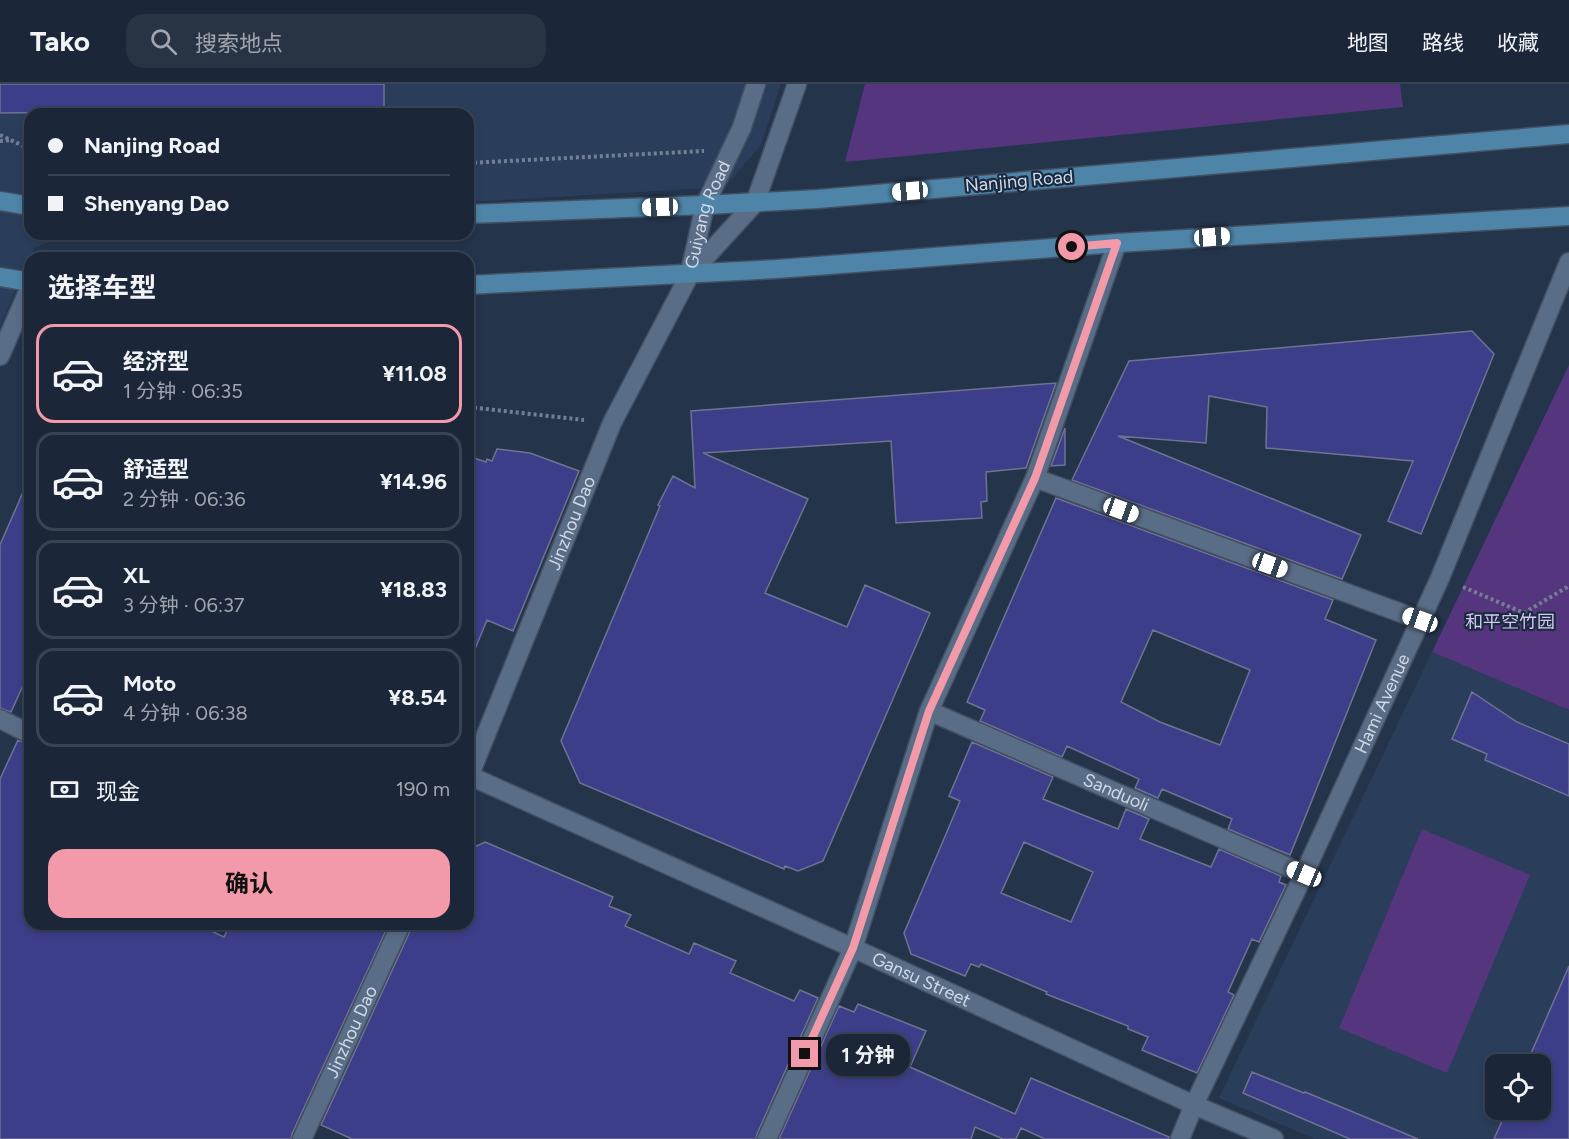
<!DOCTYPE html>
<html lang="zh">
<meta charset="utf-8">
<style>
body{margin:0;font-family:Figtree,"Noto Sans SC",sans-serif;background:#283343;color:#f1f3f6;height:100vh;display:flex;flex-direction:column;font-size:22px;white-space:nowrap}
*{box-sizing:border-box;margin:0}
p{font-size:20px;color:#a0a5ae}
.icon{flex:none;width:33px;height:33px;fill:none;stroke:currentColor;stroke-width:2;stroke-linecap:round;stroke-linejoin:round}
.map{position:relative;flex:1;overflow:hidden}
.sheet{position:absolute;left:24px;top:168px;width:450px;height:678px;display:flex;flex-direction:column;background:#1b2738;border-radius:18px;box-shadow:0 3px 9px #0003,0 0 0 2px #394453}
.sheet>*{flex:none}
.hud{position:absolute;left:24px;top:24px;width:450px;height:132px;border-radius:18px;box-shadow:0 3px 9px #0003,0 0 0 2px #394453;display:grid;align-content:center;height:132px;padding:0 24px;background:#1b2738}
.fabs{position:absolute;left:1485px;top:970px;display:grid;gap:12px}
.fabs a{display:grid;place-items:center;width:66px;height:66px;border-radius:12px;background:#1b2738;box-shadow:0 3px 9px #0003,0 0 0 2px #394453;font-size:30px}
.end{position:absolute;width:27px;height:27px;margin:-14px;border:8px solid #f39aaa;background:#111;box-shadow:0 0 0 3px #111}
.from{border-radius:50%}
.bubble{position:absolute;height:42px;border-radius:18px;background:#1b2738;box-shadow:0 3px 9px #0003,0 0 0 2px #394453;font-size:20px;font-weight:700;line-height:42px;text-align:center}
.car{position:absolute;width:18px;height:36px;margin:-18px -9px;border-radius:8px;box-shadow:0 0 4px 2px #0007;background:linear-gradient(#fff 24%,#345 0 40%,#fff 0 76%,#345 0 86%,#fff 0)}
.hud b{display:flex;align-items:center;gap:21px;height:57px;font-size:22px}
.hud b+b{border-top:2px solid #394453}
.hud i{width:15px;height:15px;background:#f1f3f6}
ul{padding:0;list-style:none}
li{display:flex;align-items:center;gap:18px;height:99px;margin:0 12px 9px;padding:0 12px;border:3px solid #394453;border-radius:18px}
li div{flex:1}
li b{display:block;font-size:22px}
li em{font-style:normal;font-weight:700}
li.on{border-color:#f39aaa}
li>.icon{width:54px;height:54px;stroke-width:1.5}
h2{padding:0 24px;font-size:27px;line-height:72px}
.pay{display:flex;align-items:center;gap:15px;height:66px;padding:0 24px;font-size:22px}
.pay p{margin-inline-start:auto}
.primary-button{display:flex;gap:12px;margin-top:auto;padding:12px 24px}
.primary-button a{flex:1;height:69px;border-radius:18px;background:#f39aaa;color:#111;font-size:24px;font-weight:700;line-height:69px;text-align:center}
header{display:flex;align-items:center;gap:36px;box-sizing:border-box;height:84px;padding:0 30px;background:#1b2738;border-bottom:2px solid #394453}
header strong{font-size:28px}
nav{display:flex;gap:33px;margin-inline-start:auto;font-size:21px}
.search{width:420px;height:54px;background:#283343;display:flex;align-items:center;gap:15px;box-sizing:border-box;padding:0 21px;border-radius:18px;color:#a0a5ae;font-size:22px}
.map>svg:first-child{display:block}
</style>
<header>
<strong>Tako</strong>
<div class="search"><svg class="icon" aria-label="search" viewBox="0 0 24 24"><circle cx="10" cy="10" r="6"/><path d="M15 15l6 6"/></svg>搜索地点</div>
<nav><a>地图</a><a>路线</a><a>收藏</a></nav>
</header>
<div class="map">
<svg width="1569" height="1055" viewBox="0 0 1569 1055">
<rect width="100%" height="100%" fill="#24344b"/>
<!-- built -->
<path fill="#2a3e5b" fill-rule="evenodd" d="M0,0H781L761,61L725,103L468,118V30H30V150H70L34,164L0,242Z
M1432,568L1569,626V1055H1315L1219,1014ZM1496,981H1540V1026H1496Z"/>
<!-- green -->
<path fill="#55367e" d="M865,0H1400L1403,23L845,78Z
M1569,281V626L1432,568Z
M1422,745L1530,791L1447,989L1339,944Z"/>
<!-- building -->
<path fill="#3d3e89" stroke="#6f7391" stroke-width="1.5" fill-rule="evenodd" d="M0,0H384V24L0,29Z
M1472,247L1494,270L1421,450L1388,437L1413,377L1266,364L1267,323L1209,312L1206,359L1118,352L1361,451L1342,495L1072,396L1129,277Z
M1056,299L1026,384L986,388L987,417L981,418L982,434L896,439L891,357L703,369L808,415L765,509L847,543L865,501L930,529L823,777L798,787L785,782L784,785L580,699L561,657L660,422L658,421L673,392L695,404L691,327Z
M1065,344V381L1051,382Z
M497,365L530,369L579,387L513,547L487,536L468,582V390L474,374L486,378L487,375L492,377Z
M30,392V586L11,628L0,624V461Z
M1056,414L1333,516L1325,535L1376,556L1290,771L1228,745L1232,735L1162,705L1158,714L1135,704L1139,695L1067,662L1062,673L980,637L985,626L967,618ZM1153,546L1250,586L1220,661L1160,638L1121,618Z
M1472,608L1517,638L1569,660V712L1485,676L1487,670L1452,655Z
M18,656L30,661V840H196L224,853L230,840H389L292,1050L291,1055H0V695Z
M972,658L1053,693L1043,715L1118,745L1126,725L1149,735L1140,755L1211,783L1219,765L1281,792L1279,798L1286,801L1259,858L1252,855L1228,908L1234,911L1197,989L1142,966L1148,953L1128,945V942L1046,910L1047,908L981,880L979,883L971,880L965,892L911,870L904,849L960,717L949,712ZM1024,758L1093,788L1071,838L1001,809Z
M485,758L613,813L609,822L631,831L625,842L689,870L694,859L736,877L730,889L794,917L800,906L818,914L757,1050L756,1055H352L321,1041L411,845L412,840H468V766Z
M1569,882V1055H1494L1507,1026H1540V981H1526Z
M858,920L926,947L910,983L1015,1030L1031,994L1169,1053V1055H1045L1021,1044L1016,1055H1003L975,1043L971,1055H779L839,922L854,928Z
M1252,988L1304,1009L1305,1008L1418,1055H1350L1243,1009Z"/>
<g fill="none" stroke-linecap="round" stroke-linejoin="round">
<!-- service casing -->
<g stroke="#435064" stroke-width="21">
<g id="service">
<path d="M1035,394L1420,536"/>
<path id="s1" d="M929,627L1304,790"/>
</g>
</g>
<!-- minor casing -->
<g stroke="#435064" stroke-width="21">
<path id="minor" d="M0,635L30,650
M767,1055L853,864L929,627L1035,394L1117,159"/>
</g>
<!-- tertiary casing -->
<g stroke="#435064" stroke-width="21">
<g id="tertiary">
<path id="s2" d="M690,188L705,121L742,43L756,0"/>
<path d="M0,272L30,203"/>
<path id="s3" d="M470,692L853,864L1194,1021L1274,1055"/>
<path id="s4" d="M468,695L612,339L690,190L755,119L797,0"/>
<path id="s5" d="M302,1055L401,840"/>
<path id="s6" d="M1180,1055L1194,1021L1304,790L1440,494L1569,178"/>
</g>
</g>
<!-- primary casing -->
<g stroke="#435064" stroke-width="21">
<path id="primary" d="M0,117L30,122
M468,130L705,121L818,115L1569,50
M0,193L30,198
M468,201L777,185L1117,159L1569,132"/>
</g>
<!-- path -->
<path stroke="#738093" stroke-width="4" stroke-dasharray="3 3" stroke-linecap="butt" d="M0,51L30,65
M0,57L11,56
M468,79L704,67
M468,323L584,336
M1463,503L1524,529L1569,502"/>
<!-- service -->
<use href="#service" stroke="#5a6d86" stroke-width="18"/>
<!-- minor -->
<use href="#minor" stroke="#5a6d86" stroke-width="18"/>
<!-- tertiary -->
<use href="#tertiary" stroke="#5a6d86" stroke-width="18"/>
<!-- primary -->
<use href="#primary" stroke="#4d84a7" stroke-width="18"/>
</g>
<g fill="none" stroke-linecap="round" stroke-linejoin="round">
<!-- route -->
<path stroke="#f39aaa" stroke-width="8" d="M805,970L853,864L929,627L1035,394L1117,159L1072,163"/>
</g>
<g text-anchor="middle" stroke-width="4.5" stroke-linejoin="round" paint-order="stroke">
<!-- street labels -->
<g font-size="18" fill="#cfd9e8" stroke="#1a2a40">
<text transform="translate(1019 97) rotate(-5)" y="6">Nanjing Road</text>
<text dy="6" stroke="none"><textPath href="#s2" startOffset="60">Guiyang Road</textPath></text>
<text dy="6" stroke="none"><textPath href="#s4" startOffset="276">Jinzhou Dao</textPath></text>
<text dy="6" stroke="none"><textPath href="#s6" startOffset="480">Hami Avenue</textPath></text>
<text dy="6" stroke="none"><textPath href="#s1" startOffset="204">Sanduoli</textPath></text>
<text dy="6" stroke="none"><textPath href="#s3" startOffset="495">Gansu Street</textPath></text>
<text dy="6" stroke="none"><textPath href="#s5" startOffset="118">Jinzhou Dao</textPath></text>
</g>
<!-- park labels -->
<g font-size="18" fill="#d6c6f1" stroke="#1a2a40">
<text x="1510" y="544">和平空竹园</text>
</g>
</g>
</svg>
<div class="fabs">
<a><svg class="icon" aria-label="locate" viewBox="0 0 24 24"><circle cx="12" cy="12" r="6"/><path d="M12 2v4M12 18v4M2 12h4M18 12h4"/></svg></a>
</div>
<i class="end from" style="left:1072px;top:163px"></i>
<i class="end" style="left:805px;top:970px"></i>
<div class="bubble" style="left:826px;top:950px;width:84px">1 分钟</div>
<i class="car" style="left:910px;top:107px;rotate:265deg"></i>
<i class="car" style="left:660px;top:123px;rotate:268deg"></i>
<i class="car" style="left:1212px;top:153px;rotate:86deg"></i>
<i class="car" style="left:1121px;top:426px;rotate:110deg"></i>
<i class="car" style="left:1270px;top:481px;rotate:110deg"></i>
<i class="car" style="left:1420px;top:536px;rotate:290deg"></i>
<i class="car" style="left:1304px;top:790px;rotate:293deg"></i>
<div class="hud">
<b><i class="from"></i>Nanjing Road</b>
<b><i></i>Shenyang Dao</b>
</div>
<section class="sheet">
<h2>选择车型</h2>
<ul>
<li class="on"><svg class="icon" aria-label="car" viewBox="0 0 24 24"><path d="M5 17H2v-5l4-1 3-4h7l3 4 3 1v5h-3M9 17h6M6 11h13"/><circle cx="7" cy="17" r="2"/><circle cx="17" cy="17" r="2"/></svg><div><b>经济型</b><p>1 分钟 · 06:35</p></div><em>¥11.08</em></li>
<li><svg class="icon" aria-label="car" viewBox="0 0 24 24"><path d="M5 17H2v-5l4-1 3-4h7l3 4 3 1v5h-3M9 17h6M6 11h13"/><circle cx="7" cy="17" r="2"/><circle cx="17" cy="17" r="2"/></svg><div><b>舒适型</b><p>2 分钟 · 06:36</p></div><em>¥14.96</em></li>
<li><svg class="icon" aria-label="car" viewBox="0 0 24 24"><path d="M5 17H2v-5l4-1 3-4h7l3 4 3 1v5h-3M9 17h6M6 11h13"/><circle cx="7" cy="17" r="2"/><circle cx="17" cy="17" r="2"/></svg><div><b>XL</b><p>3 分钟 · 06:37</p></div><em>¥18.83</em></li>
<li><svg class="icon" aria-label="car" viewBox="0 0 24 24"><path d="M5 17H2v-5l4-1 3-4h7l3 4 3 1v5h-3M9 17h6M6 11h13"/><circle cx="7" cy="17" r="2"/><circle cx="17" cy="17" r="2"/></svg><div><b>Moto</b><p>4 分钟 · 06:38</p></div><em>¥8.54</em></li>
</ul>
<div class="pay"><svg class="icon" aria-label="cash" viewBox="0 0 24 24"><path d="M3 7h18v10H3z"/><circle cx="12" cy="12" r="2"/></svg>现金<p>190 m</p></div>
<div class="primary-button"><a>确认</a></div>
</section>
</div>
